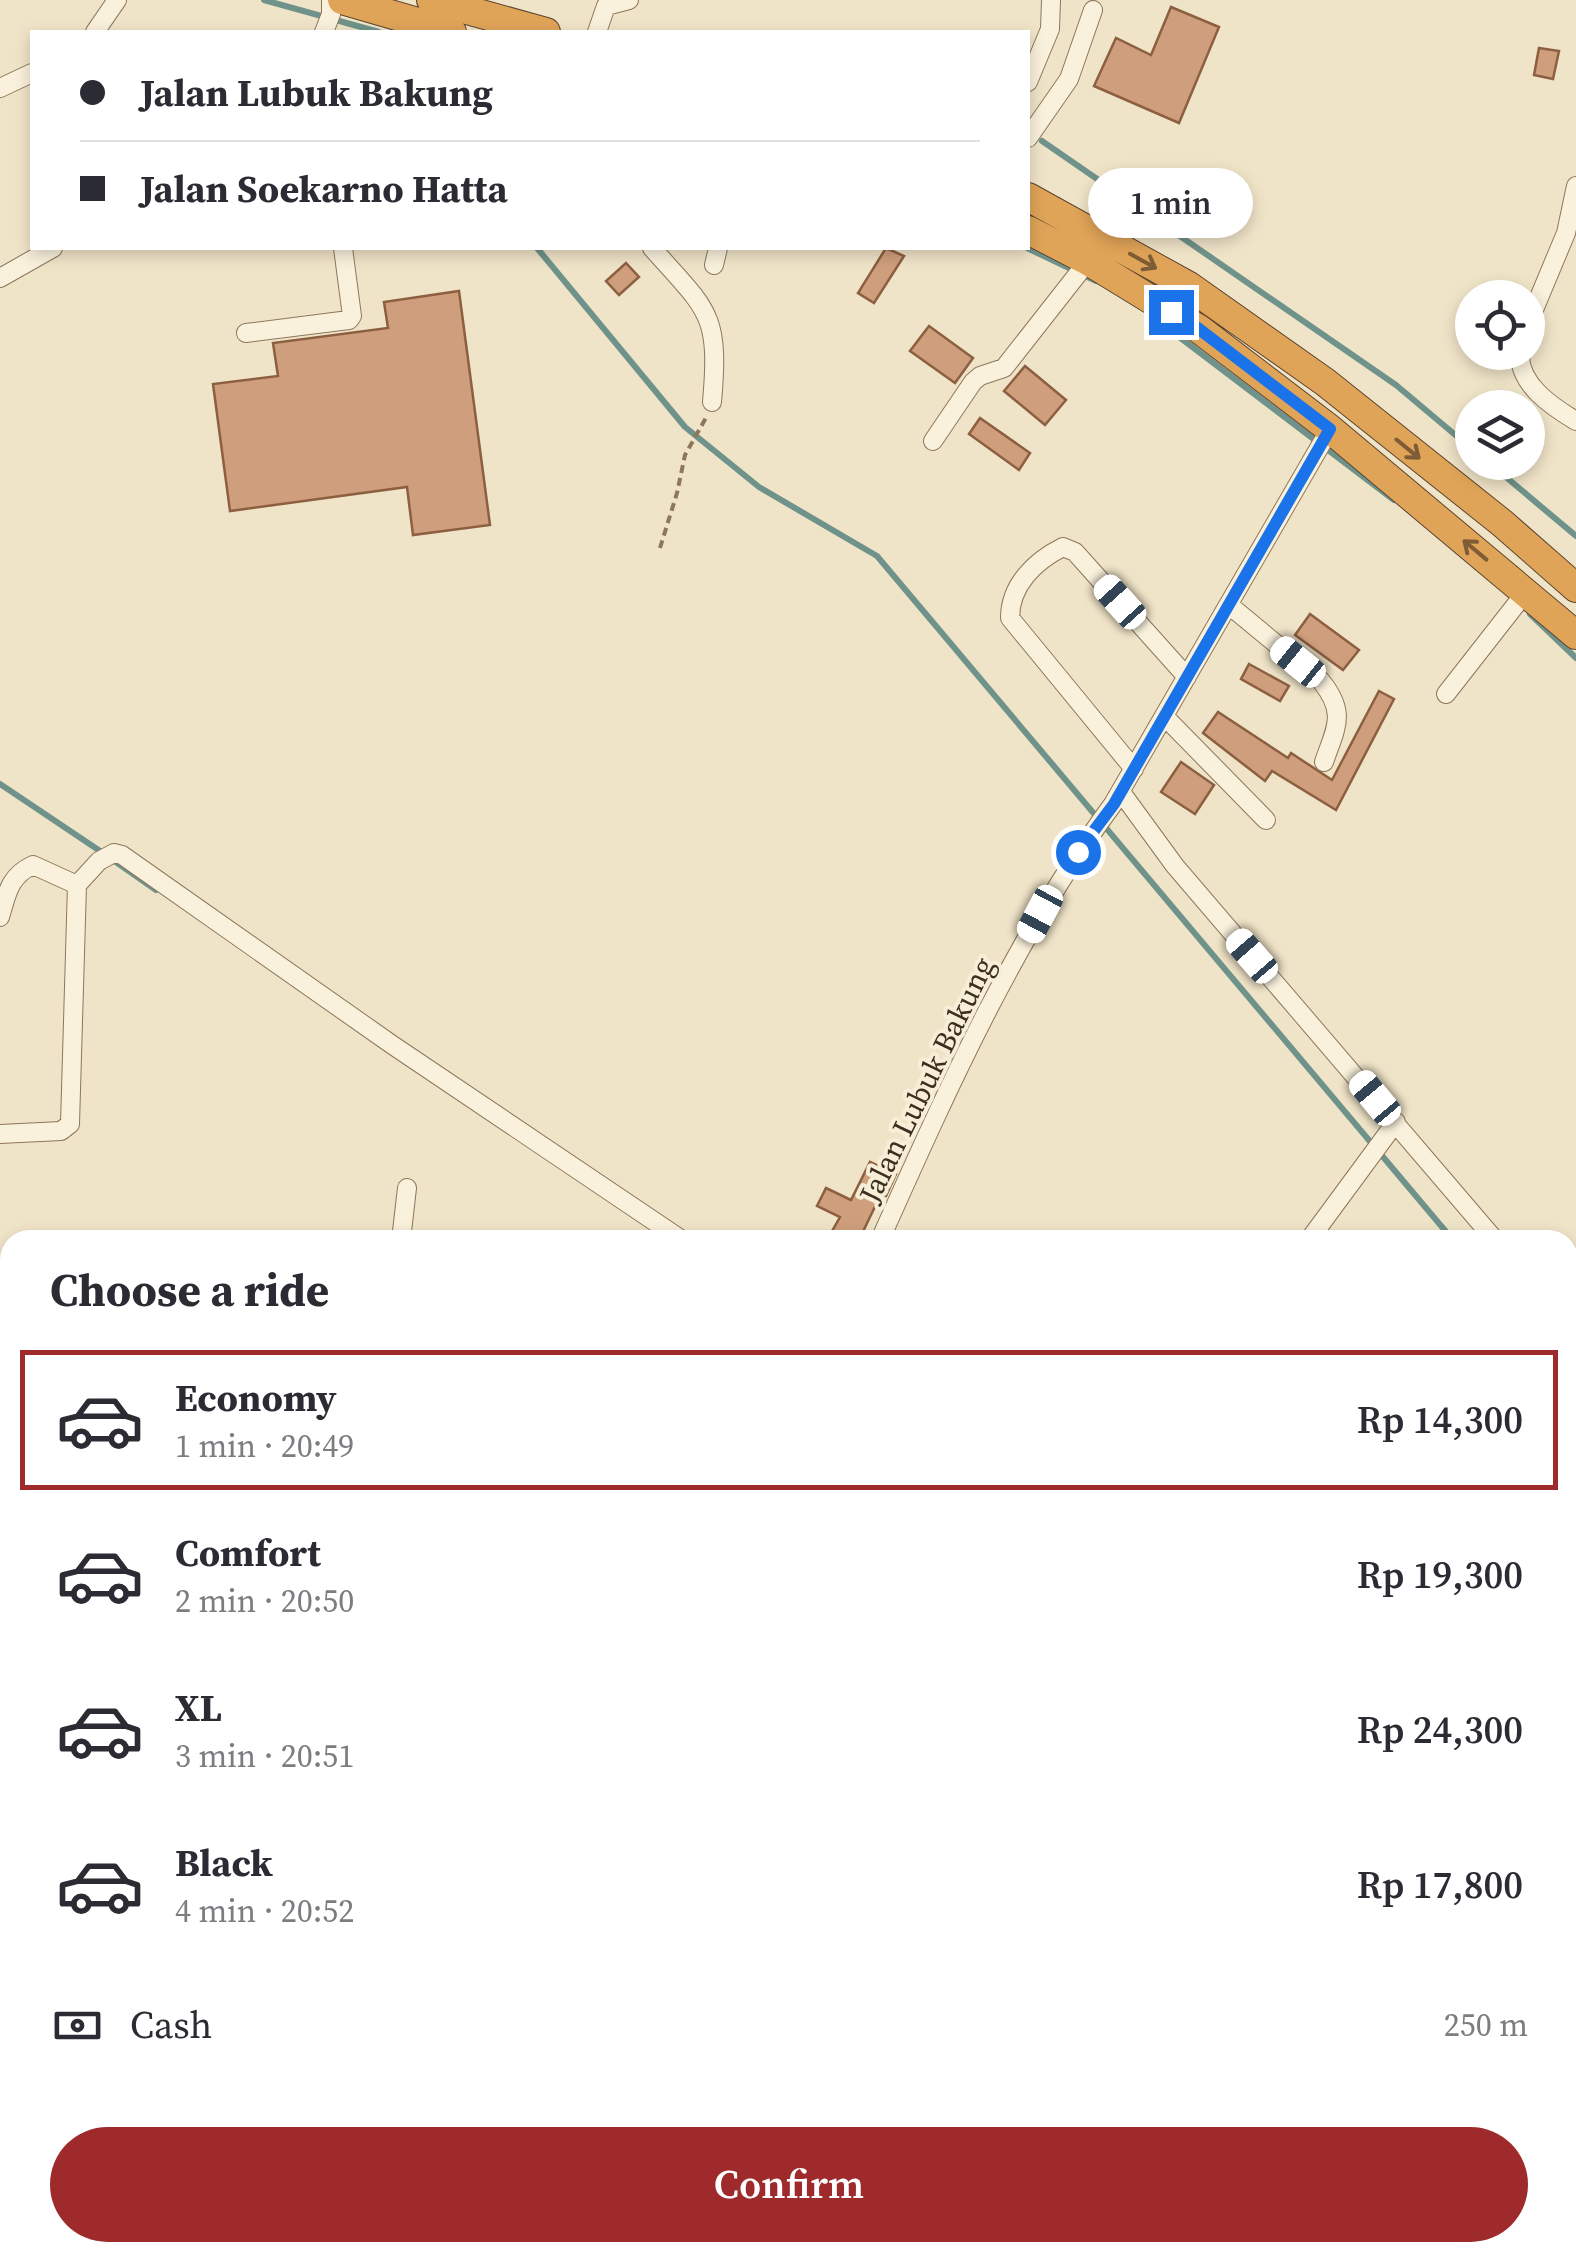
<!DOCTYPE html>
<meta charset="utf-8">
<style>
body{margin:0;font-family:"Source Serif 4",serif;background:#f7f7f7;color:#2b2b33;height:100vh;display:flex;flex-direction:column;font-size:38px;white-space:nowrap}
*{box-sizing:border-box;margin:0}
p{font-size:32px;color:#7c7c81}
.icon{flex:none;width:55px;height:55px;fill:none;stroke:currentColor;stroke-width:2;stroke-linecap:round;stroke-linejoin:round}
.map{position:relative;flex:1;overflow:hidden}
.details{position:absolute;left:0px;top:1230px;width:1578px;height:1032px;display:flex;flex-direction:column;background:#fff;border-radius:30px 30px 0 0;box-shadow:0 5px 15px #0003}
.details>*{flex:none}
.banner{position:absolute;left:30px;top:30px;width:1000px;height:220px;border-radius:0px;box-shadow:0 5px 15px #0003;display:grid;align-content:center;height:220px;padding:0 50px;background:#fff}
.buttons{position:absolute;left:1455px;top:280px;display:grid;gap:20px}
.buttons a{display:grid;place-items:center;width:90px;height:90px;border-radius:50%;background:#fff;box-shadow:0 5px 15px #0003;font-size:50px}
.end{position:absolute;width:45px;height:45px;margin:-22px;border:12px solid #1a73e8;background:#fff;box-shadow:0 0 0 5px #fff}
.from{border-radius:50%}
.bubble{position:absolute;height:70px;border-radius:35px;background:#fff;box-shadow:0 5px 15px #0003;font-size:32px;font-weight:600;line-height:70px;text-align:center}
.car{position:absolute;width:30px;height:60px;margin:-30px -15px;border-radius:12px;box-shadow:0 0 8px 2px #0007;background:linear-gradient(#fff 24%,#345 0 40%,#fff 0 76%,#345 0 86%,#fff 0)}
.banner b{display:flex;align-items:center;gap:35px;height:95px;font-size:38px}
.banner b+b{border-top:2px solid #e1e1e2}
.banner i{width:25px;height:25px;background:#2b2b33}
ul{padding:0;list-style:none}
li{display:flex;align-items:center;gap:30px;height:140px;margin:0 20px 15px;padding:0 30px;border:5px solid transparent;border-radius:0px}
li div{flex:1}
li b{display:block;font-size:38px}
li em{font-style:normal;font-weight:600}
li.current{border-color:#9e2a2b}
li>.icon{width:90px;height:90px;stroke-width:1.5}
h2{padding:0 50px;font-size:45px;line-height:120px}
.pay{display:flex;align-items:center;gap:25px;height:110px;padding:0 50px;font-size:38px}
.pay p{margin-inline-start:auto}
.primary-button{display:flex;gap:20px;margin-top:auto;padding:20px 50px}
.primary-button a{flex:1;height:115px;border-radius:60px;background:#9e2a2b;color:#fff;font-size:40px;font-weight:600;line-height:115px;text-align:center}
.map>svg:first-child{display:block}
</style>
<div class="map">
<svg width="1576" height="2262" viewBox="0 0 1576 2262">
<rect width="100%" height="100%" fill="#f0e4c8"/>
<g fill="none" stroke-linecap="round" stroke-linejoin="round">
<!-- stream -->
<path stroke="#6f938a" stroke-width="6" d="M264,0L379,32
M1042,141L1396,385L1472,449
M537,248L685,427L759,487L877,556L1453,1240
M1027,248L1096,281
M1149,314L1394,500
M1488,462L1576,536
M1530,614L1576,658
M0,784L103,853
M113,860L156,890
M1568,1376L1576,1386
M1568,1860L1576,1866"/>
</g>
<!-- building -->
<path fill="#cf9f7d" stroke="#8d5f41" stroke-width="2.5" d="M1171,7L1219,27L1179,123L1094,86L1116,38L1151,55Z
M1539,48L1559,51L1553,79L1534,75Z
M886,248L904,256L874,303L858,293Z
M626,263L639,277L619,295L606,281Z
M459,291L490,525L413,535L407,487L230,511L213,384L278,376L273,343L388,328L384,302Z
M929,326L973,358L955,383L910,351Z
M1025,366L1066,400L1045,425L1004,391Z
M980,418L1030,453L1019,470L969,434Z
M1310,614L1359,650L1343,670L1295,635Z
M1249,664L1289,686L1280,701L1241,679Z
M1379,691L1394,699L1336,810L1272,771L1265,781L1203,733L1218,712L1288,758L1291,753L1332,780Z
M1181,762L1214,785L1195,814L1161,792Z
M870,1162L896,1174L886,1196L881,1194L859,1240H827L840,1217L817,1206L826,1188L851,1200Z"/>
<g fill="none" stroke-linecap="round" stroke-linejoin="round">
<!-- minor casing -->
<g stroke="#8d765c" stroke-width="20">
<path id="minor" d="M95,32L117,0
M324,32L331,14V0
M597,32L606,6L629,0
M1028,82L1050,29L1051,0
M0,88L32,73
M1028,138L1069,79L1093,10
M652,248C708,311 720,313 712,402
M714,265L718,248
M0,278L53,248
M1528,324L1566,233L1576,186
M246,333L349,320L352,316L343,248
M1520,352C1518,384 1551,406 1576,421
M933,441L973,382L980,376L1004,368L1088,261
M1229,605L1321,681C1347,713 1336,727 1324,762
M1446,694L1525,593
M1165,717L1266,820
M1134,769L1010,618C1010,585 1035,561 1063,547L1075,552L1187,677
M1121,792L1175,866L1495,1240
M0,917C7,894 9,876 33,865L77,885
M0,1134L61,1131L70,1124L77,885L99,861L114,853L122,855L391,1044L682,1240
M401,1240L407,1188
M880,1240C947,1090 1015,937 1113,804L1330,429
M1309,1240L1396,1122
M0,1312L10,1311
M1568,1321L1576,1330
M0,1567L10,1568
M0,1706L10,1674
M1568,1843L1576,1849
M55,2254L56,2252"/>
</g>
<!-- highway casing -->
<g stroke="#5b4430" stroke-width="30">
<path id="highway" d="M342,0L452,32
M431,0L546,32
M1028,197L1189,286L1325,382L1502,523L1576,588
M1028,230L1088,261L1199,329L1330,429L1576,635"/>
</g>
<!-- path -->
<path stroke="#8d765c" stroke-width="4" stroke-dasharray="8 5" stroke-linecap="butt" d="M660,548L677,493L685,455L707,416"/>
<!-- minor -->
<use href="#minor" stroke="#faf1dc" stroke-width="18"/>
<!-- highway -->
<use href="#highway" stroke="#e0a458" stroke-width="28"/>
</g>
<!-- one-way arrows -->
<defs><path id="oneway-shaft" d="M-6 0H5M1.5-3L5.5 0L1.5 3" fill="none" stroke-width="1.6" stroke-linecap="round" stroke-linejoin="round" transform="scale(2.5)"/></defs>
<g stroke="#7e5d36">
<use href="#oneway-shaft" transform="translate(1143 261) rotate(29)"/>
<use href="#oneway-shaft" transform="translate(1408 449) rotate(39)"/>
<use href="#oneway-shaft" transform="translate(1475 550) rotate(-140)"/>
</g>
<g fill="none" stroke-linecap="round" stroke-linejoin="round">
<!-- route -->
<path stroke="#1a73e8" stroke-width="12" d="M1078,852L1114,804L1330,429L1199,329L1171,312"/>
</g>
<g text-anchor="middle" stroke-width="8" stroke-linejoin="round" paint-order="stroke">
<!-- street labels -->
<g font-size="30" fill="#3d2e20" stroke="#f7eed8">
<text transform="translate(927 1080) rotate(-64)" y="10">Jalan Lubuk Bakung</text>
</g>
</g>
</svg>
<div class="buttons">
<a><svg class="icon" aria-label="locate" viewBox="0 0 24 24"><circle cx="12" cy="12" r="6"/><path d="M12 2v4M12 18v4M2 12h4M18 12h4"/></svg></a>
<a><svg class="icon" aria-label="layers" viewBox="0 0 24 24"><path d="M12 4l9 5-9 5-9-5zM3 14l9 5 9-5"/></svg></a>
</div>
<i class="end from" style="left:1078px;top:852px"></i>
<i class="end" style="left:1171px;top:312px"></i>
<div class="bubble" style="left:1088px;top:168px;width:165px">1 min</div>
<i class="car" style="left:1120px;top:602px;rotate:318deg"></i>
<i class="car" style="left:1298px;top:662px;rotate:309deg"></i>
<i class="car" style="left:1040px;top:914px;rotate:208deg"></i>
<i class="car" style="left:1252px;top:956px;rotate:319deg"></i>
<i class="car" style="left:1375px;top:1098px;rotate:320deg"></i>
<div class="banner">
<b><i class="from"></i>Jalan Lubuk Bakung</b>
<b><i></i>Jalan Soekarno Hatta</b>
</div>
<section class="details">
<h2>Choose a ride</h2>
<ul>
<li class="current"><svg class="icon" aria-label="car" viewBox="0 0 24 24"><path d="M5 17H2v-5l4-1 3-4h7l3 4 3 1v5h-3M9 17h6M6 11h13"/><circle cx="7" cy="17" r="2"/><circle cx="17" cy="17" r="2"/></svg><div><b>Economy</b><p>1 min · 20:49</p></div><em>Rp 14,300</em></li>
<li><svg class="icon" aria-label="car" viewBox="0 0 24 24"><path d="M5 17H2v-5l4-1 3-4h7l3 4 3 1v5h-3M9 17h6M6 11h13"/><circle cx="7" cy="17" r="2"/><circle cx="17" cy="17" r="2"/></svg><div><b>Comfort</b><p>2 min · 20:50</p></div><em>Rp 19,300</em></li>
<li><svg class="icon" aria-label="car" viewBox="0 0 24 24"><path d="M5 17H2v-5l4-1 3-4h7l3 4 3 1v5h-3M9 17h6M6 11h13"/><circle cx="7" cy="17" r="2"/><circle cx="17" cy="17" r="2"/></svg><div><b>XL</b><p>3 min · 20:51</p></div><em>Rp 24,300</em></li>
<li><svg class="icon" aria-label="car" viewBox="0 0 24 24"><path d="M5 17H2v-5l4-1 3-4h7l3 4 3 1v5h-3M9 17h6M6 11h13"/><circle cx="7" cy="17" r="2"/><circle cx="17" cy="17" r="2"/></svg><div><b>Black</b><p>4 min · 20:52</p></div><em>Rp 17,800</em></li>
</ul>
<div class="pay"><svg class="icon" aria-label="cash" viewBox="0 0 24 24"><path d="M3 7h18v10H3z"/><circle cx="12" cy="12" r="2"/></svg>Cash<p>250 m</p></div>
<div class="primary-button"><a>Confirm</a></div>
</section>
</div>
